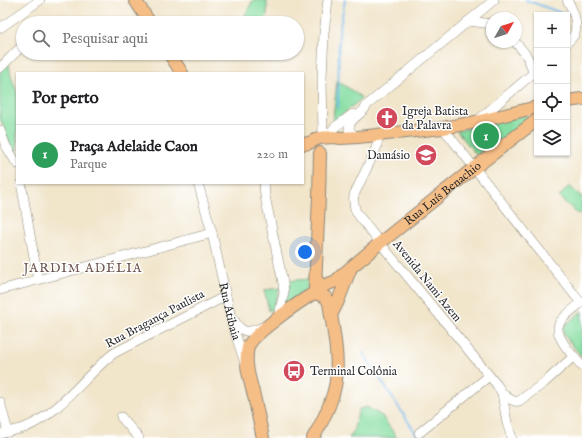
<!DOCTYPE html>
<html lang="pt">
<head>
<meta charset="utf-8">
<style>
  :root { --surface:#fff; --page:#f2f2f2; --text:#202124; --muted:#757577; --line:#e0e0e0; --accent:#d1495b }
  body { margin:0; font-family:"IM FELL English",serif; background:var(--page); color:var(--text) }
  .controls { position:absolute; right:12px; top:12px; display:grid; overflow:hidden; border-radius:0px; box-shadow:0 1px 3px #0004 }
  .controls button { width:36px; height:36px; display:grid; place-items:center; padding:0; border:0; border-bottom:1px solid var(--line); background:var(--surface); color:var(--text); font:20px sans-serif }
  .compass { position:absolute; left:486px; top:12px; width:36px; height:36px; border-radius:50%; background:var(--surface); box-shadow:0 1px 3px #0004; rotate:51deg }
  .you { position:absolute; left:305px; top:252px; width:14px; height:14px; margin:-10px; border:3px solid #fff; border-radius:50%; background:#1a73e8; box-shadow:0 0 0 6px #1a73e833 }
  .badge { display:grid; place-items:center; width:26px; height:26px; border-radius:50%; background:var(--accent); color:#fff; font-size:13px; font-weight:700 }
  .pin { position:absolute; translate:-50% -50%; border:2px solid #fff; box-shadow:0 1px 4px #0006 }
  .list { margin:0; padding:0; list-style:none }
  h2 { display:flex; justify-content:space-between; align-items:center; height:52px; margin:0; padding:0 16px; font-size:17px }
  h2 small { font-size:13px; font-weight:400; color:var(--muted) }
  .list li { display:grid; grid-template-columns:26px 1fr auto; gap:12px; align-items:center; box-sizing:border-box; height:60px; padding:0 16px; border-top:1px solid var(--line) }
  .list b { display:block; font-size:15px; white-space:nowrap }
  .list p { margin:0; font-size:13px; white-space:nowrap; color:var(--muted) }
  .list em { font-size:13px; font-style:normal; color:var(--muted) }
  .icon { flex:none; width:22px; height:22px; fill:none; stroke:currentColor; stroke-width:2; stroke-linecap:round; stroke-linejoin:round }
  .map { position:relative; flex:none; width:582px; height:438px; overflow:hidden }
  .search { position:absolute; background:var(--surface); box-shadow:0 1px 3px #0004; left:16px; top:16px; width:288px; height:44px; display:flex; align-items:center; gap:10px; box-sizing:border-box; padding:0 14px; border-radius:22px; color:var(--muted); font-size:15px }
  .panel { position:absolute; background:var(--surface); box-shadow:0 1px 3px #0004; left:16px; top:72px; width:288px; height:112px; border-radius:0px }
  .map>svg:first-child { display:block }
  .green { fill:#87dea2; stroke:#598466 }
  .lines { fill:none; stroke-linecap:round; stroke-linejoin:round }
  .stream { stroke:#73b8ea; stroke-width:2 }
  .minor-casing { stroke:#8e887a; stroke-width:10 }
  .major-casing { stroke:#8e887a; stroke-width:14 }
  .minor { stroke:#fff; stroke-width:9 }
  .major { stroke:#f6be87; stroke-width:12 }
  .labels { text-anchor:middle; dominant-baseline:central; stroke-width:3; stroke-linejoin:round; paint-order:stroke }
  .poi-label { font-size:12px; fill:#2b2b2b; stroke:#fff; text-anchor:start }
  .street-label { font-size:12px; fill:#2b2b2b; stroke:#fff }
  .neighbourhood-label { font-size:13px; letter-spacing:1px; fill:#6c554f; stroke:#fff }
</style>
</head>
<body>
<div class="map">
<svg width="582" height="438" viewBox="0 0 582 438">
  <rect width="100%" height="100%" fill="#fff"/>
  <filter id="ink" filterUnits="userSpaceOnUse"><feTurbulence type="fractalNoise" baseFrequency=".025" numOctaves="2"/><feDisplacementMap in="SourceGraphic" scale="8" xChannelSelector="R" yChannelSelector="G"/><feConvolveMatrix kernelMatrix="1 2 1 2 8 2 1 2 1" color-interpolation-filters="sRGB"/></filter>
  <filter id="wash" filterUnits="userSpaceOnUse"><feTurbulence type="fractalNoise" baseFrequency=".012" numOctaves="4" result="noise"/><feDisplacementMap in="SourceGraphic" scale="16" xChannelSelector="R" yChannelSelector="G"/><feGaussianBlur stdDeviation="0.9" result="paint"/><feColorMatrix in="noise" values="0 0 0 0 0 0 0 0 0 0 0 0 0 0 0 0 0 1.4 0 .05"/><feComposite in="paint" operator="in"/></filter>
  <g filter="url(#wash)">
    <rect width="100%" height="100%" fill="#f1e5ca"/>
    <g class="green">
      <path d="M 253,0 L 267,0 L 267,15 L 263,23 L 241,23 Z"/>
      <path d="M 7,55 L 11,75 L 17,93 L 17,150 L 12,151 L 0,118 L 0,62 Z"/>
      <path d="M 337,80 L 362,98 L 334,122 L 333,119 Z"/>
      <path d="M 526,115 L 529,118 L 530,121 L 504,140 L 478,157 L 457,131 Z"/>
      <path d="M 569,186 L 582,197 L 582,211 L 579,215 L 559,197 Z"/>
      <path d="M 308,279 L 309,281 L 305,291 L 298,296 L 282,305 L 286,281 Z"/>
      <path d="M 280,288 L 272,310 L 269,311 L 264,290 Z"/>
      <path d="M 582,311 L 582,357 L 564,335 L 563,327 Z"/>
      <path d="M 367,407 L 382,416 L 397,438 L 349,438 L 353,432 L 359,409 Z"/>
    </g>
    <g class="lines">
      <g class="stream">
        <path d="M 526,0 L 567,15"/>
        <path d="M 581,20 L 582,20"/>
        <path d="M 338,109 L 339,33 L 345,0"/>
        <path d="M 363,353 L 419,438"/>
      </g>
    </g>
  </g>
  <g filter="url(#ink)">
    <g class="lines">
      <g class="minor-casing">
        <g id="minor">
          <path d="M 468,21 L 492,24"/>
          <path d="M 0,28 L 40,0"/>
          <path d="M 515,42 C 526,54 529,57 533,73"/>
          <path d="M 567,43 C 569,41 572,38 574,35 C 579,25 573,9 567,0"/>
          <path d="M 0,68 L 23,45"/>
          <path d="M 477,121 L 537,70"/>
          <path d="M 443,128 L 581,303"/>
          <path d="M 0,130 L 6,146 L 17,164"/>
          <path d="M 379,135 L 376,149 L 354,195 C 353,202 354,206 356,212 L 380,243 L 497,385 L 502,393 L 507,423 L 512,438"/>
          <path d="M 323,137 L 322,78 L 324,33 L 328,0"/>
          <path d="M 326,137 L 335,127 L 353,114"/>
          <path d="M 358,137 L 354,135 L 349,130 C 348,118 363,115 367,105 L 494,0"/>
          <path d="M 21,183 L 38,280"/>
          <path id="s1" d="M 198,183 L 212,233 L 226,296 L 230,313 L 233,327 L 245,363"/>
          <path d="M 264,183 L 265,196 L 283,283 L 284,293 L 278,318"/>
          <path d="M 0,290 L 212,233"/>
          <path d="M 582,302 C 575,308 563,316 559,324 C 553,336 574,357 582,366"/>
          <path d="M 234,320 C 243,336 250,332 265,326"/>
          <path d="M 502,393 C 507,397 513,403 519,401 L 544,383 L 574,356"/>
          <path d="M 0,402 L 8,432"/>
          <path d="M 121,417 L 139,438"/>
          <path d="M 419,433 L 489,376"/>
          <path d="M 0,434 C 8,432 16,430 24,428 C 61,413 84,376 114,353 L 226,296"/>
        </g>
      </g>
      <g class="major-casing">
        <g id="major">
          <path d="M 135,0 L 150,23"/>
          <path d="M 169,53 L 182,73"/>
          <path d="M 567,101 L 582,99"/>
          <path d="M 303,144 L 309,143 L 319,138 L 333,137 L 341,138 L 358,137 L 443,128 L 476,122 L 537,107"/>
          <path id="s2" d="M 316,279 L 319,283 L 323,286 L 336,281 L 342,275 L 380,243 L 469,172 L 537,120"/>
          <path d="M 315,287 L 319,197 L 320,153"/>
          <path d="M 331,315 L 338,301 L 350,270"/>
          <path d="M 263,438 C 260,424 257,410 254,396 C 250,380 244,364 248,347 C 252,334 301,301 314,293"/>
          <path d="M 313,438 C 323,421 333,401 336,381 C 339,355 333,328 329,303 C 327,296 321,295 314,293"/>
        </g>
      </g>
      <use href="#minor" class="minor"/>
      <use href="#major" class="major"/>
    </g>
  </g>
  <defs>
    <g id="church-disc" transform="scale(1.15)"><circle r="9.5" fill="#d1495b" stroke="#fff"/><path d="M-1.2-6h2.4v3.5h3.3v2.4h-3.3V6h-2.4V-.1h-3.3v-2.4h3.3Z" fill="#fff"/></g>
    <g id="university-disc" transform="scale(1.15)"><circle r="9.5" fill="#d1495b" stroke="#fff"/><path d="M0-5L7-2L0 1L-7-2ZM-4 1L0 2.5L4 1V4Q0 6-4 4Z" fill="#fff"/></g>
    <g id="bus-disc" transform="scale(1.15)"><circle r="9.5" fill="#d1495b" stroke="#fff"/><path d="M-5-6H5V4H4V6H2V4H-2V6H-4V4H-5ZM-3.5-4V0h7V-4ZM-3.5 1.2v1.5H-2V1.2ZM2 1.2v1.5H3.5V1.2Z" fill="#fff"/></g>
  </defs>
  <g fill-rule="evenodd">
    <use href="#church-disc" x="387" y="118"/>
    <use href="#university-disc" x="426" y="155"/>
    <use href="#bus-disc" x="294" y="371"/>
  </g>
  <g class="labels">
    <g class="poi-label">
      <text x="402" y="111">Igreja Batista<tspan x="402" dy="14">da Palavra</tspan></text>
      <text x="410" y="155" text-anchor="end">Damásio</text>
      <text x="310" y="371">Terminal Colônia</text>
    </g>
    <g class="street-label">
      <text stroke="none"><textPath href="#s2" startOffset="162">Rua Luís Benachio</textPath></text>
      <text transform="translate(427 281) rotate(51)">Avenida Nami Azem</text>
      <text stroke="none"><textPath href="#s1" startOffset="132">Rua Atibaia</textPath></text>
      <text transform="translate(155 319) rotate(-28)">Rua Bragança Paulista</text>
    </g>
    <g class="neighbourhood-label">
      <text x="83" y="268">JARDIM ADÉLIA</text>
    </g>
  </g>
</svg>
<div class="controls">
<button>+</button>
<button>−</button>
<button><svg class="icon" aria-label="locate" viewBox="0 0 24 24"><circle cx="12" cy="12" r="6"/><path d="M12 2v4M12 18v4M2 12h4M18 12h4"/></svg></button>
<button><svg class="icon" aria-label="layers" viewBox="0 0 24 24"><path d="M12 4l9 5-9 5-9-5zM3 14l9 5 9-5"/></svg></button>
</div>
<svg class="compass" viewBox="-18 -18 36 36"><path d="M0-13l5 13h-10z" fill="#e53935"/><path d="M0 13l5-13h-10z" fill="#757577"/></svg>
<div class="you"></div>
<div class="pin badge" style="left:486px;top:136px;background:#2e9e5b">1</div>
<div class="search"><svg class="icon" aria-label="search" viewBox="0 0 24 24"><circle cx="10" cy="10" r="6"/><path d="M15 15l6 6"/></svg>Pesquisar aqui</div>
<section class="panel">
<h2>Por perto<small></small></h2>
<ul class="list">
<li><span class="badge" style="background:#2e9e5b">1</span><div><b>Praça Adelaide Caon</b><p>Parque</p></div><em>220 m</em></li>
</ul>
</section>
</div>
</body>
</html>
